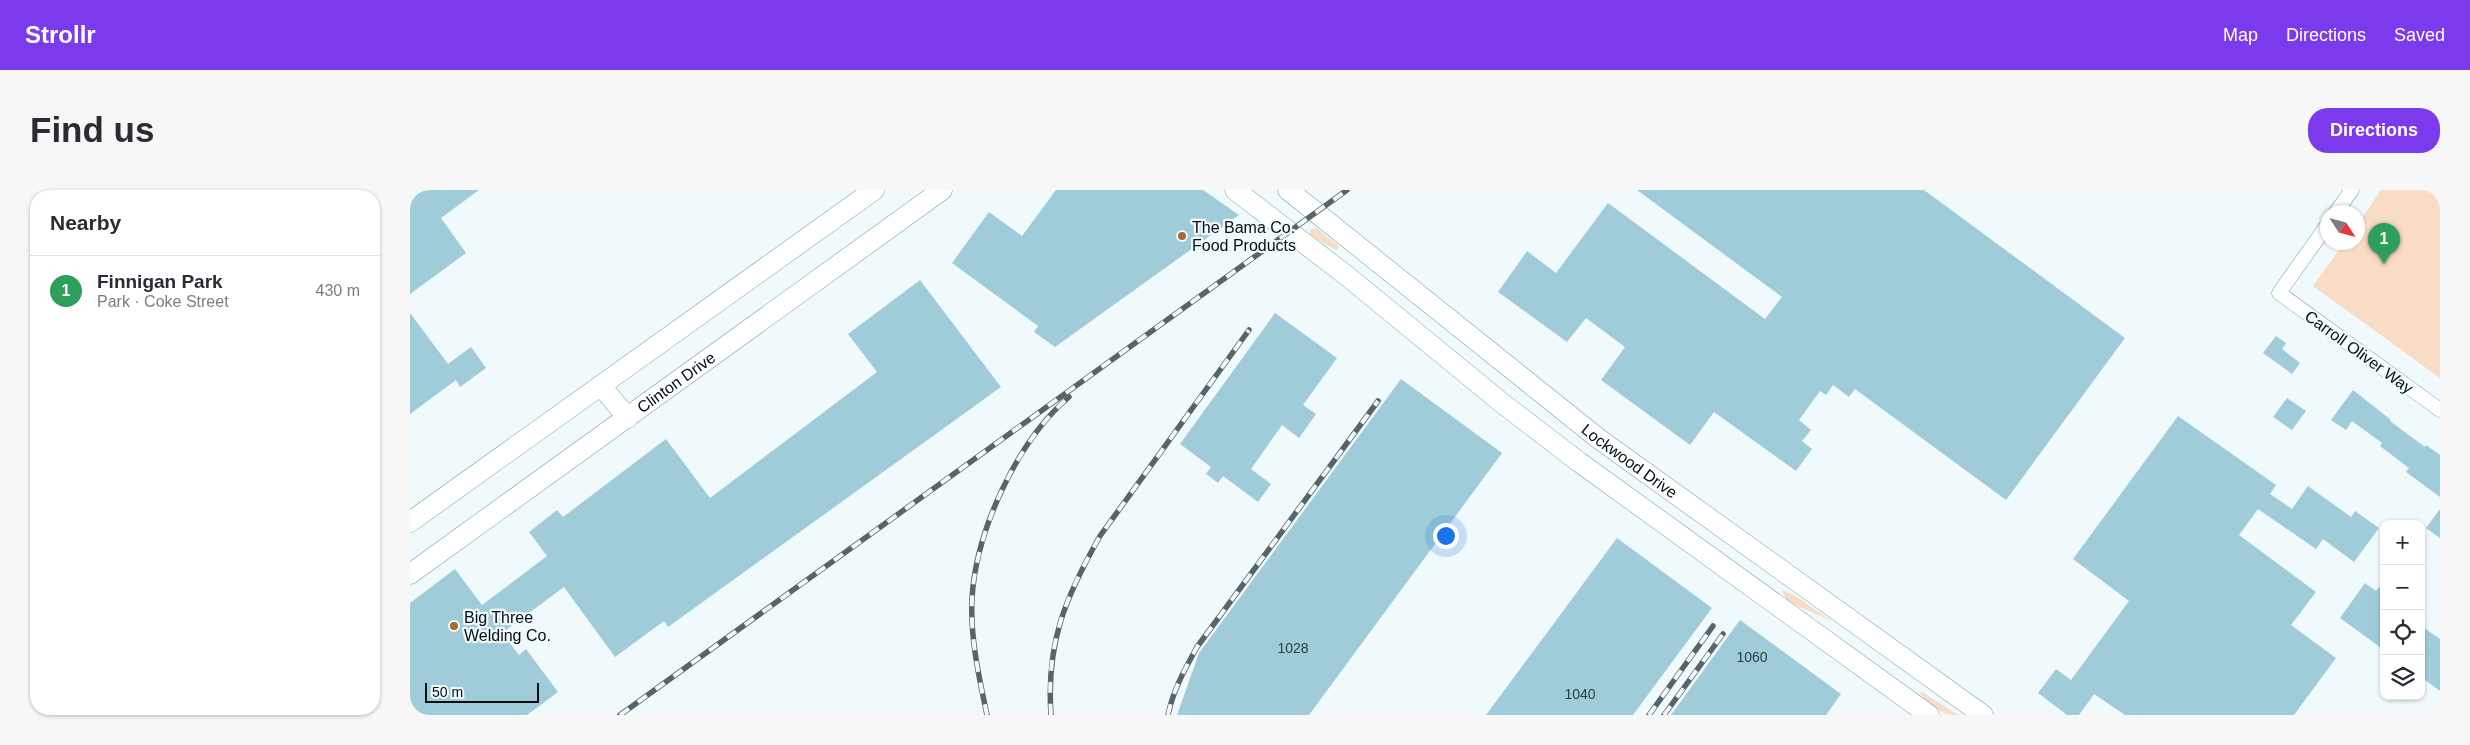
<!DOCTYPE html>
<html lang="en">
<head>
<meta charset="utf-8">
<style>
  :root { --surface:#fff; --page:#f7f7f7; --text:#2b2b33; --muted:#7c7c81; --line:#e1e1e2; --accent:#7c3aed }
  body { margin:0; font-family:Arial,sans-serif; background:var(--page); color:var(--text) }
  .controls { position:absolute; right:15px; bottom:15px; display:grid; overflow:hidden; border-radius:10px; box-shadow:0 1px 4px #0004 }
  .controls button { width:45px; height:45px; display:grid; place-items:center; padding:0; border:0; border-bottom:1px solid var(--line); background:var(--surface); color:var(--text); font:25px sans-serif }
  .compass { position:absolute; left:1910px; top:15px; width:45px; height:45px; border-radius:50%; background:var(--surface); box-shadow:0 1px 4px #0004; rotate:126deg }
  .scale { position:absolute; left:15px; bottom:12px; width:114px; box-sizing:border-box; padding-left:5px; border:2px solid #010f14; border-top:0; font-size:14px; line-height:18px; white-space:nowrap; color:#010f14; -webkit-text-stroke:4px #f0f9fb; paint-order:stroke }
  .you { position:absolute; left:1035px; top:345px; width:18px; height:18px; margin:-12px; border:4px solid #fff; border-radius:50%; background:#1a73e8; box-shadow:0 0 0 8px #1a73e833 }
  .badge { display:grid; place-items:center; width:32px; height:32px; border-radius:50%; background:var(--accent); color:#fff; font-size:16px; font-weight:700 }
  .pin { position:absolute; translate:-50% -41px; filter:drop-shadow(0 1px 2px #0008) }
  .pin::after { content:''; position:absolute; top:26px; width:18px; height:15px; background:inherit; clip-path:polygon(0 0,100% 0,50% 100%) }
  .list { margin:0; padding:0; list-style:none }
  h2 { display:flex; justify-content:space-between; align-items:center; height:65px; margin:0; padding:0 20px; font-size:21px }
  h2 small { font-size:16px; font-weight:400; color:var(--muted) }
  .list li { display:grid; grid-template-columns:32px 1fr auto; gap:15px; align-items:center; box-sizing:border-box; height:70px; padding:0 20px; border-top:1px solid var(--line) }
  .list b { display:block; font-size:19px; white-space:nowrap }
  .list p { margin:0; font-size:16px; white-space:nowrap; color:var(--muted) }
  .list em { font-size:16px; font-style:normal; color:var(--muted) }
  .icon { flex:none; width:28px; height:28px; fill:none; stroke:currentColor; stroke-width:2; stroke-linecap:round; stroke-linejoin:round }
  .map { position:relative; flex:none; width:2030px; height:525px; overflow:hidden; border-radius:20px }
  header { display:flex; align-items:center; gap:30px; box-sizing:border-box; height:70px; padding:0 25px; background:var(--accent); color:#fff }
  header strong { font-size:24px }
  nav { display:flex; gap:28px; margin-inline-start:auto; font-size:18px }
  .intro { display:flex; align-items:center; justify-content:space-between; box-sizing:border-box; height:120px; padding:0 30px }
  h1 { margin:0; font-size:35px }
  .button { padding:12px 22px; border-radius:20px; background:var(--accent); color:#fff; font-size:18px; font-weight:700 }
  main { display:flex; gap:30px; padding:0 30px }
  aside { flex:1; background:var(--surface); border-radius:20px; box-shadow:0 1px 4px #0004 }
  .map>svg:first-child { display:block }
  .green { fill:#f9dcc5 }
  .building { fill:#9fccd8 }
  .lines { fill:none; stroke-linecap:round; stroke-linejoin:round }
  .minor-casing { stroke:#739fab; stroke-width:15 }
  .secondary-casing { stroke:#739fab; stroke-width:21 }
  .minor { stroke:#fff; stroke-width:14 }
  .secondary { stroke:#fff; stroke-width:20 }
  .rail-casing { stroke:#586468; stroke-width:5.5 }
  .rail { stroke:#f0f9fb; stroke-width:4; stroke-dasharray:11; stroke-linecap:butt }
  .poi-dot { fill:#a76a2f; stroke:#f0f9fb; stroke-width:2 }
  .labels { text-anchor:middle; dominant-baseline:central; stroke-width:4.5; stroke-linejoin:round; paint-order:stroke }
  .number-label { font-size:14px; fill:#283e45 }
  .poi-label { font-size:16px; fill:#010f14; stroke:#f0f9fb; text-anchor:start }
  .street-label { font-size:16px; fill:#010f14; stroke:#f0f9fb }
</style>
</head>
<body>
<header>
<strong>Strollr</strong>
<nav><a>Map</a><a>Directions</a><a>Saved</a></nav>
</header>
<div class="intro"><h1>Find us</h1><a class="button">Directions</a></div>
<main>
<aside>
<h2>Nearby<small></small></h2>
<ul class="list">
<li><span class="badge" style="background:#2e9e5b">1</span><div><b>Finnigan Park</b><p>Park · Coke Street</p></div><em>430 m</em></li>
</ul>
</aside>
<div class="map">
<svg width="2030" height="525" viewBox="0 0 2030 525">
  <rect width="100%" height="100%" fill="#f0f9fb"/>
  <g class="green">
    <path d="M 1971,0 L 2030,0 L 2030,188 L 1903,96 L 1934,53 L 1948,52 L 1948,34 Z"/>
    <path d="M 906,38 L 928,55 L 928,59 L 926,60 L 900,45 L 900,40 Z"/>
    <path d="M 1372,400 L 1384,405 L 1422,431 L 1381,413 L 1376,409 Z"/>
    <path d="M 1512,502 L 1548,525 C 1532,525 1520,517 1510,504 Z"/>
  </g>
  <g class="building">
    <path d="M 0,0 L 69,0 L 31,28 L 56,63 L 0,104 Z"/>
    <path d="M 646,0 L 793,0 L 829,25 L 645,157 L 624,142 L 628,136 L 542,73 L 579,22 L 612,46 Z"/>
    <path d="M 1227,0 L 1514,0 L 1715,148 L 1596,310 L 1445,199 L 1439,207 L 1423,195 L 1416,205 L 1410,201 L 1389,230 L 1401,240 L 1392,251 L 1402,259 L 1386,281 L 1304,222 L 1280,255 L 1191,190 L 1215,157 L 1176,128 L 1157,152 L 1088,102 L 1117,61 L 1146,83 L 1198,13 L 1355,129 L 1372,107 Z"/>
    <path d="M 510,90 L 591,197 L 258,437 L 254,431 L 205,467 L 154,397 L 92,443 L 109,465 L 116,459 L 148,502 L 117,525 L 0,525 L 0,413 L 45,379 L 72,415 L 137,366 L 119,342 L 147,320 L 153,327 L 256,249 L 300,308 L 467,182 L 438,144 Z"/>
    <path d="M 0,123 L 38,174 L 61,157 L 76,178 L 50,197 L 46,190 L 0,224 Z"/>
    <path d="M 865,123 L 927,168 L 893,215 L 906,224 L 889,248 L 872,235 L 841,279 L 861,294 L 848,312 L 813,286 L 808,293 L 796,284 L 801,277 L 770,254 Z"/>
    <path d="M 1866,146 L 1876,153 L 1872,159 L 1890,173 L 1882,184 L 1853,163 Z"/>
    <path d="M 991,189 L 1092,263 L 899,525 L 767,525 L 789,463 Z"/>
    <path d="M 1943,200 L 1981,230 L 1980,231 L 2015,257 L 2016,255 L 2030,265 L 2030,307 L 1996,282 L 1999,278 L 1970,256 L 1972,253 L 1942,231 L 1936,240 L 1921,230 Z"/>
    <path d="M 1877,208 L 1896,221 L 1882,240 L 1863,227 Z"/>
    <path d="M 1768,226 L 1866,295 L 1860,304 L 1882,319 L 1898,296 L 1941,327 L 1945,321 L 1969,338 L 1944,372 L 1913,349 L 1906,359 L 1848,319 L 1829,345 L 1906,402 L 1881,435 L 1926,468 L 1884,525 L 1715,525 L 1684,504 L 1669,525 L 1657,525 L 1628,503 L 1646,479 L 1661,490 L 1719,411 L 1663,369 Z"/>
    <path d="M 2030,319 L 2030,348 L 2016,338 Z"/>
    <path d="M 1207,348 L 1302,418 L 1223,525 L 1076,525 Z"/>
    <path d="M 1974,391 L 1974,460 L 1930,428 L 1955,393 L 1966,401 Z"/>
    <path d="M 1330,430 L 1431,504 L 1416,525 L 1261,525 Z"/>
    <path d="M 2011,436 L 2030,449 L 2030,501 L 2011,487 Z"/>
  </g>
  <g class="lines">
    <g class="minor-casing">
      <g id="minor">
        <path d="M 1926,22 L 1942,0"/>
        <path d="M 1918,34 L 1869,103 L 2030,220"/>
      </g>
    </g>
    <g class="secondary-casing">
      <g id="secondary">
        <path d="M 825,0 L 937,86 L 1092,213 L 1169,272 L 1519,525"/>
        <path id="s1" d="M 878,0 L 1189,249 L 1573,525"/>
        <path d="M 191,196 L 218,228"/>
        <path d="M 0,332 L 464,0"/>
        <path id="s2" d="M 0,384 L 532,0"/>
      </g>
    </g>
    <use href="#minor" class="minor"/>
    <use href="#secondary" class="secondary"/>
    <g class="rail-casing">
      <g id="rail">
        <path d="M 210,525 L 937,0"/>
        <path d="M 577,525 C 569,487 560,448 562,408 C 566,341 607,251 659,207"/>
        <path d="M 641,525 C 636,453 655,408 690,346 L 839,140"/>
        <path d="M 758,525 C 763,500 775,479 787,457 L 968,211"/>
        <path d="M 1239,525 L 1303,436"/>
        <path d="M 1254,525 L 1313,444"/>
      </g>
    </g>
    <use href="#rail" class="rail"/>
  </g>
  <g class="poi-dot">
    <circle cx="772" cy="46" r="5"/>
    <circle cx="44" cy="436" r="5"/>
  </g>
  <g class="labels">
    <g class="number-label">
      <text x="883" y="458">1028</text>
      <text x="1342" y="467">1060</text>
      <text x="1170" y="504">1040</text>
    </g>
    <g class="poi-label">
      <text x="782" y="37">The Bama Co.<tspan x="782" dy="18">Food Products</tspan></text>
      <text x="54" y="427">Big Three<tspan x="54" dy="18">Welding Co.</tspan></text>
    </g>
    <g class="street-label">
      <text transform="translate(1949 162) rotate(36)">Carroll Oliver Way</text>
      <text stroke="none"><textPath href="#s2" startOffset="328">Clinton Drive</textPath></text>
      <text stroke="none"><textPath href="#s1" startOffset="436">Lockwood Drive</textPath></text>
    </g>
  </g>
</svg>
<div class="controls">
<button>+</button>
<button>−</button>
<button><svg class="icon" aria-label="locate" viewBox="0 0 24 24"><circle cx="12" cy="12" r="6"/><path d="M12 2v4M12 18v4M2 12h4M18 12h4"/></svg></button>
<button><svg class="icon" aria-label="layers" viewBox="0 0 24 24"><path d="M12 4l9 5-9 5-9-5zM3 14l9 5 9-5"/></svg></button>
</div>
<svg class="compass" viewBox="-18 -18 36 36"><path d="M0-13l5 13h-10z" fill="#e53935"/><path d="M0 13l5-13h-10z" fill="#7c7c81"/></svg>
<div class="scale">50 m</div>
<div class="you"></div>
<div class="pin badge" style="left:1974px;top:74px;background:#2e9e5b">1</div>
</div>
</main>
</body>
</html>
